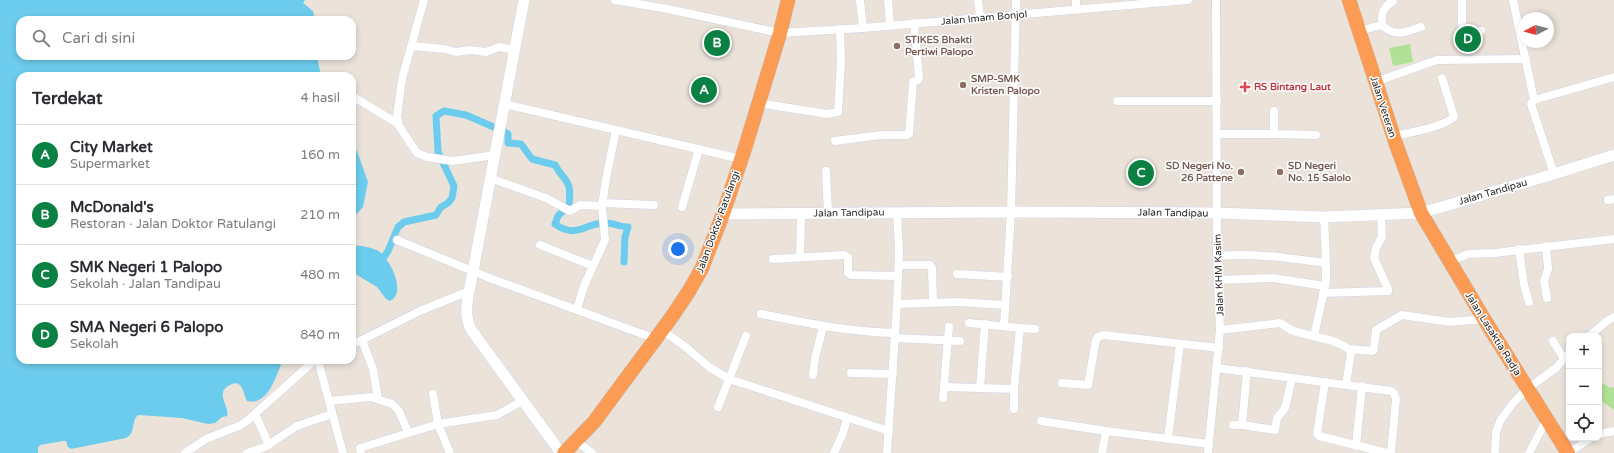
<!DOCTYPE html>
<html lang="id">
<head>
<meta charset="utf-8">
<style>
  :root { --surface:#fff; --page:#f7f7f7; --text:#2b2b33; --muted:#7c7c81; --line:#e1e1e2; --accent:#0b8043 }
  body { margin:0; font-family:"Varela Round",sans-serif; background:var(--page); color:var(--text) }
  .controls { position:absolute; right:12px; bottom:12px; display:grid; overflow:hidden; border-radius:8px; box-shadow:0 2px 6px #0003 }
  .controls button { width:36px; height:36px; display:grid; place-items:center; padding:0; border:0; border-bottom:1px solid var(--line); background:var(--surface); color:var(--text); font:20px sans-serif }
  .compass { position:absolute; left:1518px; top:12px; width:36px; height:36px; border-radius:50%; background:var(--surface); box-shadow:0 2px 6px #0003; rotate:263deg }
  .you { position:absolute; left:678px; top:249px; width:14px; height:14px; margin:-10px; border:3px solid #fff; border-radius:50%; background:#1a73e8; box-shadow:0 0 0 6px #1a73e833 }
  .badge { display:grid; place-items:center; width:26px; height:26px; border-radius:50%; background:var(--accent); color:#fff; font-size:13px; font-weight:700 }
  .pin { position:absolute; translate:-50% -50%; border:2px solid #fff; box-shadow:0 1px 4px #0006 }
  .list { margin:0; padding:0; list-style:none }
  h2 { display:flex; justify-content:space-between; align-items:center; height:52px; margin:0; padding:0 16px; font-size:17px }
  h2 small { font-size:13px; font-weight:400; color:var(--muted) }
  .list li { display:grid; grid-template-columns:26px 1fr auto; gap:12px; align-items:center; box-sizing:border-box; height:60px; padding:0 16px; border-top:1px solid var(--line) }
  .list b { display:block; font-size:15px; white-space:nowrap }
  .list p { margin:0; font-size:13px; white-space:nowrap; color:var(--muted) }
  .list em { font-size:13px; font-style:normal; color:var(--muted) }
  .icon { flex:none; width:22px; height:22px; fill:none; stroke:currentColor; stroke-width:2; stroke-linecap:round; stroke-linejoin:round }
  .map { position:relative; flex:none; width:1614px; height:453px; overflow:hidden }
  .search { position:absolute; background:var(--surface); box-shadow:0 2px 6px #0003; left:16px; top:16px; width:340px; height:44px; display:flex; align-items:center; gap:10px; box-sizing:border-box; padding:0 14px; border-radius:12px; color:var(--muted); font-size:15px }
  .panel { position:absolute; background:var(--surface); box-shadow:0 2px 6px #0003; left:16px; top:72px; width:340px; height:292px; border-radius:12px }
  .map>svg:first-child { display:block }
  .green { fill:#b0e196 }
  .water { fill:#6ccced }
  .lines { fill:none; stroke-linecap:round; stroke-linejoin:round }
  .canal { stroke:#6ccced; stroke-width:7 }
  .street-casing { stroke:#cfd3e1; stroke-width:9 }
  .secondary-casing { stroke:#cfd3e1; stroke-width:12 }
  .highway-casing { stroke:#c3c3c3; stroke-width:15 }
  .street { stroke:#fff; stroke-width:8 }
  .secondary { stroke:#fff; stroke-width:11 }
  .highway { stroke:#fc9b53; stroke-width:14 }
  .education-dot { fill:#8d6e63; stroke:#fff; stroke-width:1.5 }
  .health-dot { fill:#e0444e; stroke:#fff; stroke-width:1.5 }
  .labels { text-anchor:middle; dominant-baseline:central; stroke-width:3; stroke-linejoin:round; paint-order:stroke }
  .street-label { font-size:10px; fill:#282828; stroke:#fff }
  .education-label { font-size:10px; font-weight:bold; fill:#785e54; stroke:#fff; text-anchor:start }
  .health-label { font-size:10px; font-weight:bold; fill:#be3a42; stroke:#fff; text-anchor:start }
</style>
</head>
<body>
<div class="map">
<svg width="1614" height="453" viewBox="0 0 1614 453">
  <rect width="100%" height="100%" fill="#ebe3da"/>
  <g class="green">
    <path d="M 1410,44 L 1413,62 L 1393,66 L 1389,48 Z"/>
    <path d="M 1599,381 L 1610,388 L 1614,387 L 1614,410 L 1600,400 Z"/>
  </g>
  <g class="water">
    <path d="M 0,0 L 305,0 L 303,3 L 313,11 L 315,20 L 20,20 L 20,56 L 317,56 L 321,76 L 20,76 L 20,360 L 283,360 C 276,375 269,406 247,401 C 243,394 243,378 230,385 C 214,393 230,406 227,416 L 222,417 L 215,423 L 208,424 L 182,418 L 138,415 C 131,421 136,433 126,438 L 71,449 L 68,447 L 66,441 L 63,441 L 40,445 L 38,448 L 38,453 L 0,453 Z"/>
    <path d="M 352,146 L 357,151 L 368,182 L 363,207 L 352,219 Z"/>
    <path d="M 352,245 C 360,246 373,247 380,252 C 390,260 407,293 390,301 L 386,299 L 377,287 L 352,272 Z"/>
  </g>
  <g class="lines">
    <path class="canal" d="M 384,257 L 388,251 L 398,227 L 404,222 L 436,215 L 441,207 L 448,203 L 452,198 L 454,186 L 438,152 L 436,116 L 444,111 L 466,115 L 505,132 L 508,134 L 508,143 L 521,144 L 532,159 L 555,165 C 566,184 572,179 569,205 L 558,216 L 555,224 C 577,240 585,222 606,223 C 614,223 620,227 628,227 L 625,237 L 624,262"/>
    <g class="street-casing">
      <g id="street">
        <path d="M 424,0 L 402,79 L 397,116 L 399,126 L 417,153 L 427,157 L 453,161 L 495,155"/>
        <path d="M 615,0 L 668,9 L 780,33 L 863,28 L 1188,0"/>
        <path d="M 860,0 L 863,28"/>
        <path d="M 888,0 L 890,25"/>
        <path d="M 978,0 L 980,17"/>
        <path d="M 1076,0 L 1076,10"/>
        <path d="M 1462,0 L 1462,23 L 1463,28 L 1468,30 L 1481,31"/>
        <path d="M 1513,0 L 1534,100 L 1531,104 L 1554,174"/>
        <path d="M 1382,25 C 1381,13 1383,7 1393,1"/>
        <path d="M 1359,31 L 1382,25 C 1395,38 1405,32 1421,27"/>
        <path d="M 412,46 L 445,49 L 456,52 L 470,50 L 486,52 L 499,47 L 514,50"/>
        <path d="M 1375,82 L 1437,60 L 1526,59"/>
        <path d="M 352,96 L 397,123"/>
        <path d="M 1534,100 L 1614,77"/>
        <path d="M 1117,101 L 1217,101"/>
        <path d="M 758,103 L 827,114 L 838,112 L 841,62 L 840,29"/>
        <path d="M 504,104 L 741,159"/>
        <path d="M 1217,134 L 1274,134 L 1274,111"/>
        <path d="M 1274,134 L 1316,135"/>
        <path d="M 1393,136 C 1408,133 1444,127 1454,117 L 1442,78"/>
        <path d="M 835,141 L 881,135 L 907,135 L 909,134 L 913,83 L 913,82 L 918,80 L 919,77 L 914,23"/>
        <path d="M 826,171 L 828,213"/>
        <path d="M 490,178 L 546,198 L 570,211 L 580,205 L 602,206"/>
        <path d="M 1608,200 L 1614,199"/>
        <path d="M 602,203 L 654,205"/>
        <path d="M 682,207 L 699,149"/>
        <path d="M 397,240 L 492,279 L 656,339"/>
        <path d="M 540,245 L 593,266"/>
        <path d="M 1546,246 L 1548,269 L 1544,281 L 1547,298"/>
        <path d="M 1519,249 L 1524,285 L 1529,302"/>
        <path d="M 1217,256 C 1256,253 1288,258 1326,263 L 1324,217"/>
        <path d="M 800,257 L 801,214"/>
        <path d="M 773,259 L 844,255 L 848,257 L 848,273 L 851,275 L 898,276"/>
        <path d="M 1449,262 L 1468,254 L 1495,253 L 1614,239"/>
        <path d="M 899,265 L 930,265 L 932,268 L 933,303"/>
        <path d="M 957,274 L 1008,277"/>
        <path d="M 1218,280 L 1273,278 L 1325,286"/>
        <path d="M 1323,293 L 1388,291 L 1388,289 L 1374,258 L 1376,248 L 1382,237 L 1381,215"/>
        <path d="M 897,304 L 958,302 L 1005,305"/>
        <path d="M 577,309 L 584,286 L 605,240 L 602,206 L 606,179 L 616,130"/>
        <path d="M 761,314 C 805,323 850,332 895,333"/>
        <path d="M 1004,326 L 1011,212 L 1016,0"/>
        <path d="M 1020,328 L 1035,329"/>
        <path d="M 662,330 L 687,348 L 709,367 L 729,379 L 889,431"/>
        <path d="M 1220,330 L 1280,323 L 1293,331 L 1333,341 L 1346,347 L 1351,352 L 1346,385"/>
        <path d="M 1314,336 L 1326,282 L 1326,263"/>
        <path d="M 1589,336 L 1607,321 L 1614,317"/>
        <path d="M 895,338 L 960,341"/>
        <path d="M 362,340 L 373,369 L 378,399"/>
        <path d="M 1553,341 L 1564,359"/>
        <path d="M 352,344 L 362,340 L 420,311 L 469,291"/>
        <path d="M 1349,349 L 1373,351 L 1374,348 L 1376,330 L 1402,315 L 1450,322 L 1484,319"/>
        <path d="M 318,360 L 343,453"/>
        <path d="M 1217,368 L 1391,391 L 1394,393 L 1396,399 L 1391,453"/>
        <path d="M 851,373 L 893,374"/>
        <path d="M 813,375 L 815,358 L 823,327"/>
        <path d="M 1325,382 L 1317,434 L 1319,436 L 1387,453"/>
        <path d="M 1062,383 L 1088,385 L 1096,340 L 1098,337 L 1104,335 L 1219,348"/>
        <path d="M 944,387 L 1014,389 L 1020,328 L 969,323"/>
        <path d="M 980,388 L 985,324"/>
        <path d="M 1014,389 L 1014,409"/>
        <path d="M 433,394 L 438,424 L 450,453"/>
        <path d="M 943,398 L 949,327"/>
        <path d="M 329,401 L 371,397 L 392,404 L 399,411 L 408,432"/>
        <path d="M 718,407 L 746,336"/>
        <path d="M 255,414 L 269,445"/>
        <path d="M 1041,421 L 1106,431"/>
        <path d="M 1233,425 L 1242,425 L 1247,371"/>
        <path d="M 1242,425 L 1275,430 L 1277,418 L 1285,408 L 1292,378"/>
        <path d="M 1599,434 L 1614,431"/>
        <path d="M 1168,438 L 1180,344"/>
        <path d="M 576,441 L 592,453"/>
        <path d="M 1356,446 L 1362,386"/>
        <path d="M 185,453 L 206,439 L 241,425 L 248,420 L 315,360"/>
        <path d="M 247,453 L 265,447 L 297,426 L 332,414"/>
        <path d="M 361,453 L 360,448 L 438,424 L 497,415 L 522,401"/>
        <path d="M 834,453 L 843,433 L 847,418"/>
        <path d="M 887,453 L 897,304 L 899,251 L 897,212"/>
        <path d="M 1102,453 L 1106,431 L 1209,444"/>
        <path d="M 1208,453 L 1220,330 L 1217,256 L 1216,0"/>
        <path d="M 1495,453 L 1496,432 L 1500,421 L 1513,403 L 1527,389 L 1556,368 L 1569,353"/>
        <path d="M 1529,453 L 1547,419"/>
        <path d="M 1568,453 L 1591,438"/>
      </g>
    </g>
    <g class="secondary-casing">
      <g id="secondary">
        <path d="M 524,0 L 473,271 C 470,290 461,314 472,331 L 561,453"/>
        <path d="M 723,214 L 1011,212 L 1217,213 L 1324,217 L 1421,213 L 1554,174 L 1614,155"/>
      </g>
    </g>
    <g class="highway-casing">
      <g id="highway">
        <path d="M 1349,0 L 1396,144 L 1421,213 L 1484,319 L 1568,453"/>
        <path d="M 564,453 L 594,422 L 671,318 L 689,291 L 702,268 L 723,214 L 745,148 L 780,33 L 788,0"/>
      </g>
    </g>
    <use href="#street" class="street"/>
    <use href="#secondary" class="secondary"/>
    <use href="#highway" class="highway"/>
  </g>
  <g class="education-dot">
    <circle cx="897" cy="46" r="4"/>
    <circle cx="963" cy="85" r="4"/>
    <circle cx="1241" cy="172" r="4"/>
    <circle cx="1280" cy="172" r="4"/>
  </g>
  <path class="health-dot" d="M1243 81h4v4h4v4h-4v4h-4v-4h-4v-4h4z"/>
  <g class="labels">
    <g class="street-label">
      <text transform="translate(984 18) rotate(-5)">Jalan Imam Bonjol</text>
      <text transform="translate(1383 107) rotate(72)">Jalan Veteran</text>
      <text transform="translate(1493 192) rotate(-16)">Jalan Tandipau</text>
      <text transform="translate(849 213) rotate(-1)">Jalan Tandipau</text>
      <text transform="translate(1173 213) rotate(1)">Jalan Tandipau</text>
      <text transform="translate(718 222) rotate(-70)">Jalan Doktor Ratulangi</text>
      <text transform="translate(1219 275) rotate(-92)">Jalan KHM Kasim</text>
      <text transform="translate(1493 334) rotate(58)">Jalan Lasaktia Radja</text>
    </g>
    <g class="education-label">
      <text x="905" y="40">STIKES Bhakti<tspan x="905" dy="12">Pertiwi Palopo</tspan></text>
      <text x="971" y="79">SMP-SMK<tspan x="971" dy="12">Kristen Palopo</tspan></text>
      <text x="1233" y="166" text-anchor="end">SD Negeri No.<tspan x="1233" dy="12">26 Pattene</tspan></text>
      <text x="1288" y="166">SD Negeri<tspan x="1288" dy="12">No. 15 Salolo</tspan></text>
    </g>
    <g class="health-label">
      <text x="1254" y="87">RS Bintang Laut</text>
    </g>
  </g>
</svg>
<div class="controls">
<button>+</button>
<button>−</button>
<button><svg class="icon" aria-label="locate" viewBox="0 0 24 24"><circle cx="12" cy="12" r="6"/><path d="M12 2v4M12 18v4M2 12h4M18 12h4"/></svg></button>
</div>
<svg class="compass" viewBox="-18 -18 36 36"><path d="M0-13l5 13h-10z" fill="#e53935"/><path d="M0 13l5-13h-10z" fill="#7c7c81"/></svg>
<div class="you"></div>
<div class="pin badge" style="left:704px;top:90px">A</div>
<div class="pin badge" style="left:717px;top:43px">B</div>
<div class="pin badge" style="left:1141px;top:173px">C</div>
<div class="pin badge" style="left:1468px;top:39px">D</div>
<div class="search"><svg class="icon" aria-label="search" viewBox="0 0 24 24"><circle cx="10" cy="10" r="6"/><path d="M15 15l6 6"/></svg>Cari di sini</div>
<section class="panel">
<h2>Terdekat<small>4 hasil</small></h2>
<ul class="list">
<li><span class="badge">A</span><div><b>City Market</b><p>Supermarket</p></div><em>160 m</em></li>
<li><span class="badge">B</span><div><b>McDonald's</b><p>Restoran · Jalan Doktor Ratulangi</p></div><em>210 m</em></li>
<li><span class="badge">C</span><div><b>SMK Negeri 1 Palopo</b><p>Sekolah · Jalan Tandipau</p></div><em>480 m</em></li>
<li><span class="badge">D</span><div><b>SMA Negeri 6 Palopo</b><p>Sekolah</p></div><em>840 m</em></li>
</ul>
</section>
</div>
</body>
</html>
